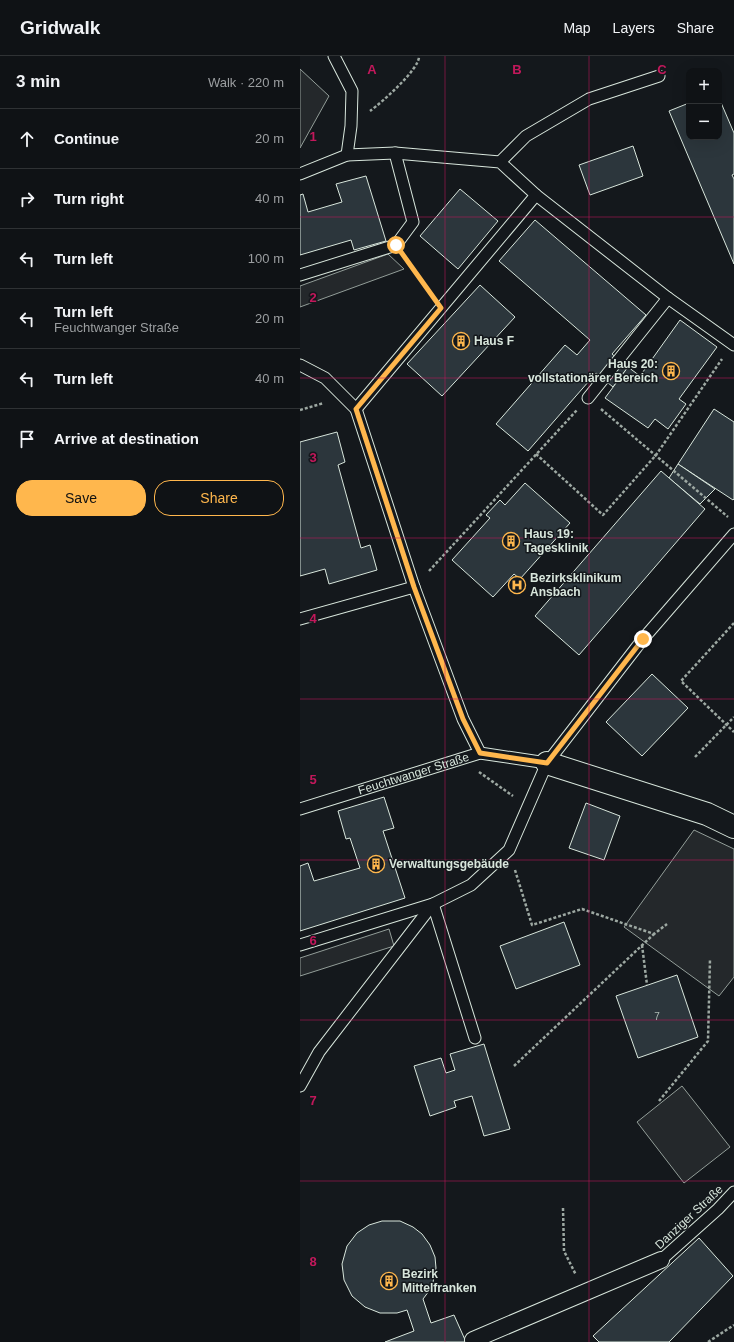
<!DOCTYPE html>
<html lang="en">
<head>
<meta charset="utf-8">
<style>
  :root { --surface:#0f1215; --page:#1d2022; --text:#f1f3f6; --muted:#9b9ea0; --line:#2f3234; --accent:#ffb74d }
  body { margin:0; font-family:Helvetica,sans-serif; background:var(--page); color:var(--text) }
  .controls { position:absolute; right:12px; top:12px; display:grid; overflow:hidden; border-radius:8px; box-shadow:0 4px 16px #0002 }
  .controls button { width:36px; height:36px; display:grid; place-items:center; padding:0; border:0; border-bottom:1px solid var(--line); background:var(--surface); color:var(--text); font:20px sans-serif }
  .stop { position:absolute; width:12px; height:12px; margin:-9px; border:3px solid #ffb74d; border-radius:50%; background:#fff }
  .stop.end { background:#ffb74d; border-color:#fff; box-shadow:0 1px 4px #0008 }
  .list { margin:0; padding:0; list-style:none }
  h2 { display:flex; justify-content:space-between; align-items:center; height:52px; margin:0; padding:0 16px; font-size:17px }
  h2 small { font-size:13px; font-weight:400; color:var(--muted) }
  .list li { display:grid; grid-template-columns:26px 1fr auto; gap:12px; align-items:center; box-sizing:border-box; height:60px; padding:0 16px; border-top:1px solid var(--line) }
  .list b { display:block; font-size:15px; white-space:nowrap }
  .list p { margin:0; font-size:13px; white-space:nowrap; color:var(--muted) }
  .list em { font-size:13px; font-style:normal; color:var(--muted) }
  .actions { display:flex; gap:8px; padding:12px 16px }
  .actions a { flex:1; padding:9px 0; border:1px solid var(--accent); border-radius:16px; text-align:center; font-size:14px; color:var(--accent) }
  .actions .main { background:var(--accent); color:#111 }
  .icon { flex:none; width:22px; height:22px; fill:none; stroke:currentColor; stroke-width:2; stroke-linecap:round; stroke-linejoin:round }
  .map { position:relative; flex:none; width:434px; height:1286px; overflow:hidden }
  header { display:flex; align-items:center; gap:24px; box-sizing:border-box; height:56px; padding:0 20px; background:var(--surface); border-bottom:1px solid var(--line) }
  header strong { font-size:19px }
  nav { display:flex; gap:22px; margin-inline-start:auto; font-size:14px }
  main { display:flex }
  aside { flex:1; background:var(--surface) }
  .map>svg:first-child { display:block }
  .parking { fill:#24282b; stroke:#939e99 }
  .building { fill:#2c363c; stroke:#d8e6dc }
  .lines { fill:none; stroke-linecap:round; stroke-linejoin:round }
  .service-casing { stroke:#d8e6dc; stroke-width:13 }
  .pedestrian-casing { stroke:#d8e6dc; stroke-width:18 }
  .minor-casing { stroke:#d8e6dc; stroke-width:24 }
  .path { stroke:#9da8a2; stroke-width:2.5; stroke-dasharray:3 2; stroke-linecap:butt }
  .service { stroke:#14181c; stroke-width:11 }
  .pedestrian { stroke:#14181c; stroke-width:16 }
  .minor { stroke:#14181c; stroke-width:22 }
  .route { stroke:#ffb74d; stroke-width:5 }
  .grid { fill:none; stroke:#c2185b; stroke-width:1; stroke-opacity:0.55 }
  .labels { text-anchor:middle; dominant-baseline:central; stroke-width:3; stroke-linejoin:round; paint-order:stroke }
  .number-label { font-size:10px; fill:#adbab4 }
  .poi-label { font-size:12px; font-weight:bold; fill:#d8e6dc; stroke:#14181c; text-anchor:start }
  .street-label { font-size:12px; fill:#d8e6dc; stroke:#14181c }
  .grid-label { font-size:13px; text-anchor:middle; font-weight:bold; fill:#c2185b; stroke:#14181c; stroke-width:3; stroke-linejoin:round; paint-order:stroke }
</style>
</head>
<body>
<header>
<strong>Gridwalk</strong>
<nav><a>Map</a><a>Layers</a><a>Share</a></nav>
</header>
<main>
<aside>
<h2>3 min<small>Walk · 220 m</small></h2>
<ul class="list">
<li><svg class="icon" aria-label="ahead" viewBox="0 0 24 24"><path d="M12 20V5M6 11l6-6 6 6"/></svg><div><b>Continue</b></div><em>20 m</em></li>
<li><svg class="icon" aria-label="right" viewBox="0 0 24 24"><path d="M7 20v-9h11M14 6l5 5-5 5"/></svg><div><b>Turn right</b></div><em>40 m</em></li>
<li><svg class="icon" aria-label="left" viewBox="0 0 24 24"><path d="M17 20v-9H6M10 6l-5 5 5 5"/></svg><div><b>Turn left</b></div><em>100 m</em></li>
<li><svg class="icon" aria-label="left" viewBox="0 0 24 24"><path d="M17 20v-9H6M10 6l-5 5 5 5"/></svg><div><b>Turn left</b><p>Feuchtwanger Straße</p></div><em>20 m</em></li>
<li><svg class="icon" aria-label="left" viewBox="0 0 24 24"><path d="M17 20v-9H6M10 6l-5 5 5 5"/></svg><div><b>Turn left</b></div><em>40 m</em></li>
<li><svg class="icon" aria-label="arrive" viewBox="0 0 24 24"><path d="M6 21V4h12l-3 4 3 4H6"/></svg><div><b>Arrive at destination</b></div></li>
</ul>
<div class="actions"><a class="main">Save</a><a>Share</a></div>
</aside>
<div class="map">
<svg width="434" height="1286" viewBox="0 0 434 1286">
  <rect width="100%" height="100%" fill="#14181c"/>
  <g class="parking">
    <path d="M 0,13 L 29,40 L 0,92 Z"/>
    <path d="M 88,198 L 104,213 L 0,251 L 0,230 Z"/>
    <path d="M 394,774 L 434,793 L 434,921 L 419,940 L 324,871 Z"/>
    <path d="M 89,873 L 94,890 L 0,920 L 0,902 Z"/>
    <path d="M 382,1030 L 430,1091 L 384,1127 L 337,1066 Z"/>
  </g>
  <g class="building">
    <path d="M 419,42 L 434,77 L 434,118 L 432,119 L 434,123 L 434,208 L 369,55 L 389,47 L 389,81 L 419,81 Z"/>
    <path d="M 333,90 L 343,120 L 290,139 L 279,109 Z"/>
    <path d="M 66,120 L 86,185 L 54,194 L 51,184 L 0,199 L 0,139 L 3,138 L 8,156 L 42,146 L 36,128 Z"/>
    <path d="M 160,133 L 198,165 L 158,213 L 120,180 Z"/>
    <path d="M 235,164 L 346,259 L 312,298 L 328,311 L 313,331 L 296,317 L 228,395 L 196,368 L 265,289 L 277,299 L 290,284 L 199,205 Z"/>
    <path d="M 180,229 L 215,261 L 142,340 L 107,308 Z"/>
    <path d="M 380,264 L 417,291 L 379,343 L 386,348 L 368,373 L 355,363 L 348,372 L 305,342 L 328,311 L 340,320 Z"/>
    <path d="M 414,353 L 434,366 L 434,443 L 433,444 L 378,408 Z"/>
    <path d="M 37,376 L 45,406 L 38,409 L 61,492 L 70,489 L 77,514 L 29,528 L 25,513 L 0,520 L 0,386 Z"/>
    <path d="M 378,408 L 415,433 L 400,448 L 369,422 Z"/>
    <path d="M 361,415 L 405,453 L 279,599 L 235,560 Z"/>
    <path d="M 225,427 L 270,467 L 220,523 L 214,518 L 193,541 L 152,504 L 190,462 L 186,459 L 200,444 L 205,449 Z"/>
    <path d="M 352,618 L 388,652 L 342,700 L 306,666 Z"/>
    <path d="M 84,741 L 94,772 L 83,775 L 105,842 L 0,875 L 0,810 L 8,807 L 14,825 L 60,812 L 50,782 L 46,783 L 38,755 Z"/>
    <path d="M 286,747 L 320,760 L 304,804 L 269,792 Z"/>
    <path d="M 264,866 L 280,909 L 216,933 L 200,890 Z"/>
    <path d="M 377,919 L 398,981 L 338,1002 L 316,940 Z"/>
    <path d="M 184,988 L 210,1073 L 184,1080 L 172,1040 L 154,1045 L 156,1051 L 130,1060 L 114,1010 L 141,1002 L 146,1017 L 155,1014 L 150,998 Z"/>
    <path d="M 82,1165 L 100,1165 L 113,1171 L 122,1178 L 130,1189 L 135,1201 L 136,1212 L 133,1226 L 129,1235 L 123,1243 L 131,1267 L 154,1259 L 166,1286 L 85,1286 L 114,1275 L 107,1254 L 97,1257 L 80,1257 L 65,1251 L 52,1240 L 44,1224 L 42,1208 L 47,1190 L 57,1177 L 69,1169 Z"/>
    <path d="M 399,1182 L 433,1220 L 369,1286 L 299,1286 L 293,1280 Z"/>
  </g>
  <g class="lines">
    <g class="service-casing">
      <g id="service">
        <path d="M 34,0 L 52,35 L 51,70 L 47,99"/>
        <path d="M 95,97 L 200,106 L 236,139 L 368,242 L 434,289"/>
        <path d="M 200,106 L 226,80 L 289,43 L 359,20"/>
        <path d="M 0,118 L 47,99 L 95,97 L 113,166 L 96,189 L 0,219"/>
        <path d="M 0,309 L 25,322 L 56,353 L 114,531 L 163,663 L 180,697"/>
        <path d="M 288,342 L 368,242"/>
        <path d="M 56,353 L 236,139"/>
        <path d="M 0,563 L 114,531"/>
        <path id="s1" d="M 0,753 L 180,697 L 247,707"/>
        <path d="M 0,889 L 133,848 L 175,982"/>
        <path d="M 0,1030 L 19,996 L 133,848 L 171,829 L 209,794 L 247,707 L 343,583 L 434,478"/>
        <path d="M 361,1204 L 418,1153 L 434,1136"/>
      </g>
    </g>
    <g class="pedestrian-casing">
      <path id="pedestrian" d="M 173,1284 L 361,1204"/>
    </g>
    <g class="minor-casing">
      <path id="minor" d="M 247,707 L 407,758 L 434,771"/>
    </g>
    <g class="path">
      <path d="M 70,55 C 81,47 120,13 119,0"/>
      <path d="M 106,204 L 130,237"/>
      <path d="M 301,353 L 428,461"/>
      <path d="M 0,354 L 24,347"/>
      <path d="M 236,398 L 303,459 L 356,399 L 422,303"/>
      <path d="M 129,515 L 277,354"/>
      <path d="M 434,567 L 381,625 L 434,676"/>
      <path d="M 395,701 L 434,661"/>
      <path d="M 179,716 L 213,740"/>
      <path d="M 215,814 L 232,869 L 282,853 L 354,878 L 367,868"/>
      <path d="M 342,889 L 347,929"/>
      <path d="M 214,1010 L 354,878"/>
      <path d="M 359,1045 L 408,985 L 410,903"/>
      <path d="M 263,1152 L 264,1195 L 276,1219"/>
      <path d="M 408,1286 L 434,1269"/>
    </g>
    <use href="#service" class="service"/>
    <use href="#pedestrian" class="pedestrian"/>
    <use href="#minor" class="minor"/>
  </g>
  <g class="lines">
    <path class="route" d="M 96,189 L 141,252 L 56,353 L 114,531 L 163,663 L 180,697 L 247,707 L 343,583"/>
  </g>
  <path class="grid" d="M 145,0 L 145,1286M 289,0 L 289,1286M 0,161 L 434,161M 0,322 L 434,322M 0,482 L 434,482M 0,643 L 434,643M 0,804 L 434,804M 0,964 L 434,964M 0,1125 L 434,1125"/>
  <defs>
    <g id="building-ring" transform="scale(0.9)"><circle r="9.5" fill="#14181c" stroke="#ffb74d" stroke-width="1.5"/><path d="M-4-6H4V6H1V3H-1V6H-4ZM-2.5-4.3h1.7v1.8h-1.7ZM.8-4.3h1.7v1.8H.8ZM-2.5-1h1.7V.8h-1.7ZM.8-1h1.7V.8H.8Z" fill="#ffb74d"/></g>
    <g id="hospital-ring" transform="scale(0.9)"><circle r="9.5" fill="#14181c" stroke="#ffb74d" stroke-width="1.5"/><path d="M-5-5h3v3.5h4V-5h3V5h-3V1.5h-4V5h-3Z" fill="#ffb74d"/></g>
  </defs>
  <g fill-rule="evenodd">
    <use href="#building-ring" x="161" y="285"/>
    <use href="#building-ring" x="371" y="315"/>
    <use href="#building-ring" x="211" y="485"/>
    <use href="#hospital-ring" x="217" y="529"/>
    <use href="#building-ring" x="76" y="808"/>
    <use href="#building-ring" x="89" y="1225"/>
  </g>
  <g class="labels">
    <g class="number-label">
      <text x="357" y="960">7</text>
    </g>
    <g class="poi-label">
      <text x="174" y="285">Haus F</text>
      <text x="358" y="308" text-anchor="end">Haus 20:<tspan x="358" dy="14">vollstationärer Bereich</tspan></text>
      <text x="224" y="478">Haus 19:<tspan x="224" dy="14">Tagesklinik</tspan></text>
      <text x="230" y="522">Bezirksklinikum<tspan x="230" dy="14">Ansbach</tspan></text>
      <text x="89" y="808">Verwaltungsgebäude</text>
      <text x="102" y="1218">Bezirk<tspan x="102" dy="14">Mittelfranken</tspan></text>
    </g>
    <g class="street-label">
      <text stroke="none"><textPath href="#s1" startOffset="119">Feuchtwanger Straße</textPath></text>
      <text transform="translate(389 1161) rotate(-43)">Danziger Straße</text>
    </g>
  </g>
  <g class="grid-label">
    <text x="72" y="18">A</text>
    <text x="217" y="18">B</text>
    <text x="362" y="18">C</text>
    <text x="13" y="85">1</text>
    <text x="13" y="246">2</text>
    <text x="13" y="406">3</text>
    <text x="13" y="567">4</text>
    <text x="13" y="728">5</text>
    <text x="13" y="889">6</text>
    <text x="13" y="1049">7</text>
    <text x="13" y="1210">8</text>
  </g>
</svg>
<div class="controls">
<button>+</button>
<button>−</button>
</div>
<div class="stop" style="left:96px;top:189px"></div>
<div class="stop end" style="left:343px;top:583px"></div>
</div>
</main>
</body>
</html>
